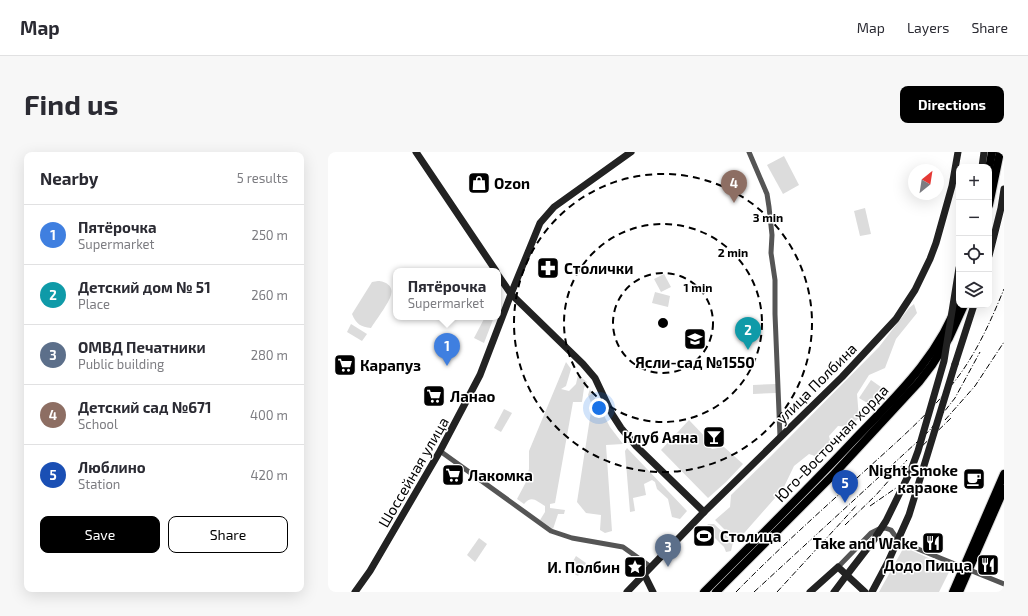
<!DOCTYPE html>
<html lang="en">
<head>
<meta charset="utf-8">
<style>
  :root { --surface:#fff; --page:#f7f7f7; --text:#2b2b33; --muted:#7c7c81; --line:#e1e1e2; --accent:#000 }
  body { margin:0; font-family:"Exo 2",sans-serif; background:var(--page); color:var(--text) }
  .controls { position:absolute; right:12px; top:12px; display:grid; overflow:hidden; border-radius:8px; box-shadow:0 4px 16px #0002 }
  .controls button { width:36px; height:36px; display:grid; place-items:center; padding:0; border:0; border-bottom:1px solid var(--line); background:var(--surface); color:var(--text); font:20px sans-serif }
  .compass { position:absolute; left:580px; top:12px; width:36px; height:36px; border-radius:50%; background:var(--surface); box-shadow:0 4px 16px #0002; rotate:30deg }
  .you { position:absolute; left:271px; top:256px; width:14px; height:14px; margin:-10px; border:3px solid #fff; border-radius:50%; background:#1a73e8; box-shadow:0 0 0 6px #1a73e833 }
  .badge { display:grid; place-items:center; width:26px; height:26px; border-radius:50%; background:var(--accent); color:#fff; font-size:13px; font-weight:700 }
  .pin { position:absolute; translate:-50% -33px; filter:drop-shadow(0 1px 2px #0008) }
  .pin::after { content:''; position:absolute; top:21px; width:14px; height:12px; background:inherit; clip-path:polygon(0 0,100% 0,50% 100%) }
  .popup { position:absolute; left:65px; top:116px; width:108px; height:52px; box-sizing:border-box; display:grid; place-content:center; border-radius:8px; background:var(--surface); filter:drop-shadow(0 1px 3px #0005); font-size:13px; white-space:nowrap; color:var(--muted) }
  .popup b { font-size:15px; color:var(--text) }
  .popup::after { content:''; position:absolute; left:50%; top:100%; margin-left:-8px; border:8px solid transparent; border-top-color:var(--surface) }
  .list { margin:0; padding:0; list-style:none }
  h2 { display:flex; justify-content:space-between; align-items:center; height:52px; margin:0; padding:0 16px; font-size:17px }
  h2 small { font-size:13px; font-weight:400; color:var(--muted) }
  .list li { display:grid; grid-template-columns:26px 1fr auto; gap:12px; align-items:center; box-sizing:border-box; height:60px; padding:0 16px; border-top:1px solid var(--line) }
  .list b { display:block; font-size:15px; white-space:nowrap }
  .list p { margin:0; font-size:13px; white-space:nowrap; color:var(--muted) }
  .list em { font-size:13px; font-style:normal; color:var(--muted) }
  .actions { display:flex; gap:8px; padding:12px 16px }
  .actions a { flex:1; padding:9px 0; border:1px solid var(--accent); border-radius:8px; text-align:center; font-size:14px; color:var(--accent) }
  .actions .main { background:var(--accent); color:#fff }
  .icon { flex:none; width:22px; height:22px; fill:none; stroke:currentColor; stroke-width:2; stroke-linecap:round; stroke-linejoin:round }
  .map { position:relative; flex:none; width:676px; height:440px; overflow:hidden; border-radius:8px }
  header { display:flex; align-items:center; gap:24px; box-sizing:border-box; height:56px; padding:0 20px; background:var(--surface); border-bottom:1px solid var(--line) }
  header strong { font-size:19px }
  nav { display:flex; gap:22px; margin-inline-start:auto; font-size:14px }
  .intro { display:flex; align-items:center; justify-content:space-between; box-sizing:border-box; height:96px; padding:0 24px }
  h1 { margin:0; font-size:28px }
  .button { padding:10px 18px; border-radius:8px; background:var(--accent); color:#fff; font-size:14px; font-weight:700 }
  main { display:flex; gap:24px; padding:0 24px }
  aside { flex:1; background:var(--surface); border-radius:8px; box-shadow:0 4px 16px #0002 }
  .map>svg:first-child { display:block }
  .green { fill:#dcdcdc }
  .lines { fill:none; stroke-linecap:round; stroke-linejoin:round }
  .primary-casing { stroke:#dbdbdb; stroke-width:10 }
  .street { stroke:#555; stroke-width:5 }
  .secondary { stroke:#222; stroke-width:7 }
  .primary { stroke:#000; stroke-width:8 }
  .rail { stroke:#000; stroke-width:1; stroke-dasharray:6 2 1 2; stroke-linecap:butt }
  .secondary-bridge { stroke:#222; stroke-width:7 }
  .ring { fill:none; stroke:#000; stroke-width:2; stroke-dasharray:7 5 }
  .labels { text-anchor:middle; dominant-baseline:central; stroke-width:3; stroke-linejoin:round; paint-order:stroke }
  .poi-label { font-size:15px; font-weight:bold; fill:#000; stroke:#fff; text-anchor:start }
  .street-label { font-size:15px; fill:#000; stroke:#fff }
  .centre { fill:#000; stroke:#fff; stroke-width:2 }
  .ring-label { font-size:12px; text-anchor:middle; font-weight:bold; fill:#000; stroke:#fff; stroke-width:3; stroke-linejoin:round; paint-order:stroke }
</style>
</head>
<body>
<header>
<strong>Map</strong>
<nav><a>Map</a><a>Layers</a><a>Share</a></nav>
</header>
<div class="intro"><h1>Find us</h1><a class="button">Directions</a></div>
<main>
<aside>
<h2>Nearby<small>5 results</small></h2>
<ul class="list">
<li><span class="badge" style="background:#3f7fe0">1</span><div><b>Пятёрочка</b><p>Supermarket</p></div><em>250 m</em></li>
<li><span class="badge" style="background:#0f9aa8">2</span><div><b>Детский дом № 51</b><p>Place</p></div><em>260 m</em></li>
<li><span class="badge" style="background:#5c6f8a">3</span><div><b>ОМВД Печатники</b><p>Public building</p></div><em>280 m</em></li>
<li><span class="badge" style="background:#8d6e63">4</span><div><b>Детский сад №671</b><p>School</p></div><em>400 m</em></li>
<li><span class="badge" style="background:#1a4fb4">5</span><div><b>Люблино</b><p>Station</p></div><em>420 m</em></li>
</ul>
<div class="actions"><a class="main">Save</a><a>Share</a></div>
</aside>
<div class="map">
<svg width="676" height="440" viewBox="0 0 676 440">
  <rect width="100%" height="100%" fill="#fff"/>
  <g class="green">
    <path d="M 456,4 L 471,33 L 455,42 L 439,13 Z"/>
    <path d="M 537,56 L 543,82 L 532,84 L 526,59 Z"/>
    <path d="M 336,122 L 343,135 L 333,140 L 326,127 Z"/>
    <path d="M 50,129 C 57,129 66,134 63,143 C 61,151 48,168 43,176 C 33,175 28,172 24,162 L 44,130 Z"/>
    <path d="M 327,140 L 342,144 L 340,155 L 324,151 Z"/>
    <path d="M 586,152 L 589,161 L 568,187 L 557,216 L 541,223 L 529,242 L 531,266 L 521,275 L 510,274 L 501,284 L 503,292 L 495,300 L 487,304 L 481,302 L 466,314 L 455,337 L 410,388 L 408,389 L 387,368 L 402,355 L 403,343 L 443,304 L 551,195 L 581,156 Z"/>
    <path d="M 157,165 L 166,165 L 156,191 L 146,186 Z"/>
    <path d="M 23,172 L 39,182 L 34,189 L 19,180 Z"/>
    <path d="M 238,210 L 243,217 L 238,234 L 233,237 L 241,239 L 248,232 L 250,223 L 259,230 L 256,236 L 254,250 L 245,250 L 227,351 L 222,352 L 222,356 L 237,358 L 236,362 L 230,362 L 225,377 L 212,368 L 217,360 L 217,354 C 208,349 204,343 196,352 L 189,347 L 198,330 L 201,317 L 201,299 Z"/>
    <path d="M 543,228 L 553,235 L 541,252 L 531,246 Z"/>
    <path d="M 448,232 L 448,241 L 425,242 L 425,233 Z"/>
    <path d="M 262,237 L 282,275 L 295,292 L 278,293 L 284,379 L 277,381 L 272,378 L 273,363 L 258,361 L 249,350 L 264,253 L 260,243 Z"/>
    <path d="M 176,257 L 184,261 L 173,280 L 166,276 Z"/>
    <path d="M 361,268 L 380,288 L 377,290 L 384,297 L 396,295 L 415,312 L 398,330 L 380,346 L 333,298 Z"/>
    <path d="M 299,296 L 359,359 L 352,367 L 344,365 L 340,347 L 329,337 L 327,330 L 324,328 L 316,332 L 318,343 L 305,346 L 307,359 L 302,360 L 297,299 Z"/>
    <path d="M 380,372 L 386,372 L 405,390 L 403,399 L 398,400 L 396,395 L 377,376 Z"/>
    <path d="M 151,386 L 159,392 L 147,410 L 139,403 Z"/>
    <path d="M 576,395 L 623,416 L 611,440 L 551,440 Z"/>
    <path d="M 248,404 L 258,411 L 250,424 L 240,418 Z"/>
  </g>
  <g class="lines">
    <g class="primary-casing">
      <g id="primary">
        <path d="M 661,17 L 664,0"/>
        <path d="M 661,53 L 672,0"/>
        <path d="M 376,440 C 426,390 477,340 525,289 C 566,246 611,205 631,147"/>
        <path d="M 388,440 L 506,322 L 591,230 L 604,213 L 621,186 L 636,153"/>
        <path d="M 625,440 L 676,322"/>
        <path d="M 631,440 L 676,337"/>
      </g>
    </g>
    <g class="street">
      <path d="M 421,0 L 439,42 L 441,55 L 444,83 L 443,101 L 447,128 L 447,162 L 452,285"/>
      <path d="M 112,299 L 223,379 L 244,386 L 295,395 L 323,415"/>
      <path d="M 510,415 L 543,381 L 551,377 L 557,376 L 563,378 L 568,385 L 585,395 L 676,432"/>
    </g>
    <g class="secondary">
      <path d="M 88,0 L 168,119"/>
      <path d="M 654,15 L 656,0"/>
      <path d="M 661,104 L 673,56 L 676,37"/>
      <path d="M 170,123 L 183,142 L 255,212 L 267,226 L 284,262 L 293,276 L 308,294 L 376,360"/>
      <path d="M 627,212 L 646,153"/>
      <path d="M 316,422 L 325,440"/>
      <path d="M 27,440 L 42,419 L 112,299 L 152,223 L 183,142 L 212,71 L 226,55 L 303,0"/>
      <path d="M 299,440 L 376,360 L 514,225 L 568,167 L 587,138 L 602,107 L 608,91 L 624,34 L 630,0"/>
      <path d="M 482,440 L 510,415 L 537,440"/>
      <path d="M 506,440 L 518,424"/>
    </g>
    <use href="#primary" class="primary"/>
    <g class="rail">
      <path d="M 617,268 L 647,234 L 676,190"/>
      <path d="M 587,301 L 623,266"/>
      <path d="M 542,354 L 568,336"/>
      <path d="M 517,373 L 548,343 L 579,308"/>
      <path d="M 408,440 C 450,397 495,357 540,316 C 573,286 609,255 635,218 C 652,193 664,166 676,137"/>
      <path d="M 426,440 L 601,279 L 627,246 L 652,200"/>
      <path d="M 449,440 L 529,353"/>
    </g>
    <g class="secondary-bridge">
      <path d="M 518,424 L 545,389 L 558,369 L 583,318 L 590,299 L 616,209 L 631,116"/>
      <path d="M 544,440 L 560,410 L 581,363 L 627,212"/>
    </g>
  </g>
  <g class="ring">
    <circle cx="335" cy="171" r="50"/>
    <circle cx="335" cy="171" r="99"/>
    <circle cx="335" cy="171" r="149"/>
  </g>
  <defs>
    <g id="shop-square" transform="scale(1.15)"><rect x="-9" y="-9" width="18" height="18" rx="4" fill="#000" stroke="#fff"/><path d="M-5-2.5h2.3a2.7 3.5 0 0 1 5.4 0H5L5.5 6h-11ZM-1.5-2.5h3a1.5 2.3 0 0 0-3 0Z" fill="#fff"/></g>
    <g id="pharmacy-square" transform="scale(1.15)"><rect x="-9" y="-9" width="18" height="18" rx="4" fill="#000" stroke="#fff"/><path d="M-2-6h4v4h4v4h-4v4h-4v-4h-4v-4h4Z" fill="#fff"/></g>
    <g id="school-square" transform="scale(1.15)"><rect x="-9" y="-9" width="18" height="18" rx="4" fill="#000" stroke="#fff"/><path d="M0-5L7-2L0 1L-7-2ZM-4 1L0 2.5L4 1V4Q0 6-4 4Z" fill="#fff"/></g>
    <g id="supermarket-square" transform="scale(1.15)"><rect x="-9" y="-9" width="18" height="18" rx="4" fill="#000" stroke="#fff"/><path d="M-6-5.5h2.5l.6 2H6L4.5 2H-2.5L-4.4-4H-6ZM-1.5 3.2a1.3 1.3 0 1 0 .1 0ZM3 3.2a1.3 1.3 0 1 0 .1 0Z" fill="#fff"/></g>
    <g id="bar-square" transform="scale(1.15)"><rect x="-9" y="-9" width="18" height="18" rx="4" fill="#000" stroke="#fff"/><path d="M-6-5H6L.8 .8V4.5H3.5V6h-7V4.5H-.8V.8Z" fill="#fff"/></g>
    <g id="cafe-square" transform="scale(1.15)"><rect x="-9" y="-9" width="18" height="18" rx="4" fill="#000" stroke="#fff"/><path d="M-5.5-4.5H6V0H3Q3 3.5 0 3.5H-2.5Q-5.5 3.5-5.5 0ZM3-3.2v2h1.7v-2ZM-6 4.5H4V6H-6Z" fill="#fff"/></g>
    <g id="stadium-square" transform="scale(1.15)"><rect x="-9" y="-9" width="18" height="18" rx="4" fill="#000" stroke="#fff"/><path d="M0-5a6.5 5 0 1 0 0 10a6.5 5 0 1 0 0-10ZM-3.5-1.8h7v3.6h-7Z" fill="#fff"/></g>
    <g id="restaurant-square" transform="scale(1.15)"><rect x="-9" y="-9" width="18" height="18" rx="4" fill="#000" stroke="#fff"/><path d="M-5-6h1v4h1v-4h1v4h1v-4h1v5L-1.5 .5V6h-2V.5L-5-1ZM5-6V6H3V1.5H1.5Q1.5-4 5-6Z" fill="#fff"/></g>
    <g id="sight-square" transform="scale(1.15)"><rect x="-9" y="-9" width="18" height="18" rx="4" fill="#000" stroke="#fff"/><path d="M0-6L1.8-2.2L6-1.7L2.9 1.2L3.7 5.4L0 3.3L-3.7 5.4L-2.9 1.2L-6-1.7L-1.8-2.2Z" fill="#fff"/></g>
  </defs>
  <g fill-rule="evenodd">
    <use href="#shop-square" x="151" y="31"/>
    <use href="#pharmacy-square" x="220" y="116"/>
    <use href="#school-square" x="367" y="187"/>
    <use href="#supermarket-square" x="17" y="213"/>
    <use href="#supermarket-square" x="106" y="244"/>
    <use href="#bar-square" x="386" y="285"/>
    <use href="#supermarket-square" x="125" y="323"/>
    <use href="#cafe-square" x="646" y="327"/>
    <use href="#stadium-square" x="376" y="384"/>
    <use href="#restaurant-square" x="605" y="391"/>
    <use href="#restaurant-square" x="660" y="413"/>
    <use href="#sight-square" x="307" y="415"/>
  </g>
  <g class="labels">
    <g class="poi-label">
      <text x="166" y="31">Ozon</text>
      <text x="236" y="116">Столички</text>
      <text x="367" y="210" text-anchor="middle">Ясли-сад №1550</text>
      <text x="32" y="213">Карапуз</text>
      <text x="122" y="244">Ланао</text>
      <text x="370" y="285" text-anchor="end">Клуб Аяна</text>
      <text x="630" y="318" text-anchor="end">Night Smoke<tspan x="630" dy="17">караоке</tspan></text>
      <text x="140" y="323">Лакомка</text>
      <text x="392" y="384">Столица</text>
      <text x="590" y="391" text-anchor="end">Take and Wake</text>
      <text x="644" y="413" text-anchor="end">Додо Пицца</text>
      <text x="292" y="415" text-anchor="end">И. Полбин</text>
    </g>
    <g class="street-label">
      <text transform="translate(488 231) rotate(-45)">улица Полбина</text>
      <text transform="translate(503 291) rotate(-46)">Юго-Восточная хорда</text>
      <text transform="translate(85 320) rotate(-60)">Шоссейная улица</text>
    </g>
  </g>
  <circle cx="335" cy="171" r="6" class="centre"/>
  <g class="ring-label">
    <text x="440" y="70">3 min</text>
    <text x="405" y="105">2 min</text>
    <text x="370" y="140">1 min</text>
  </g>
</svg>
<div class="controls">
<button>+</button>
<button>−</button>
<button><svg class="icon" aria-label="locate" viewBox="0 0 24 24"><circle cx="12" cy="12" r="6"/><path d="M12 2v4M12 18v4M2 12h4M18 12h4"/></svg></button>
<button><svg class="icon" aria-label="layers" viewBox="0 0 24 24"><path d="M12 4l9 5-9 5-9-5zM3 14l9 5 9-5"/></svg></button>
</div>
<svg class="compass" viewBox="-18 -18 36 36"><path d="M0-13l5 13h-10z" fill="#e53935"/><path d="M0 13l5-13h-10z" fill="#7c7c81"/></svg>
<div class="you"></div>
<div class="pin badge" style="left:119px;top:214px;background:#3f7fe0">1</div>
<div class="popup"><b>Пятёрочка</b>Supermarket</div>
<div class="pin badge" style="left:420px;top:198px;background:#0f9aa8">2</div>
<div class="pin badge" style="left:340px;top:415px;background:#5c6f8a">3</div>
<div class="pin badge" style="left:406px;top:51px;background:#8d6e63">4</div>
<div class="pin badge" style="left:517px;top:351px;background:#1a4fb4">5</div>
</div>
</main>
</body>
</html>
